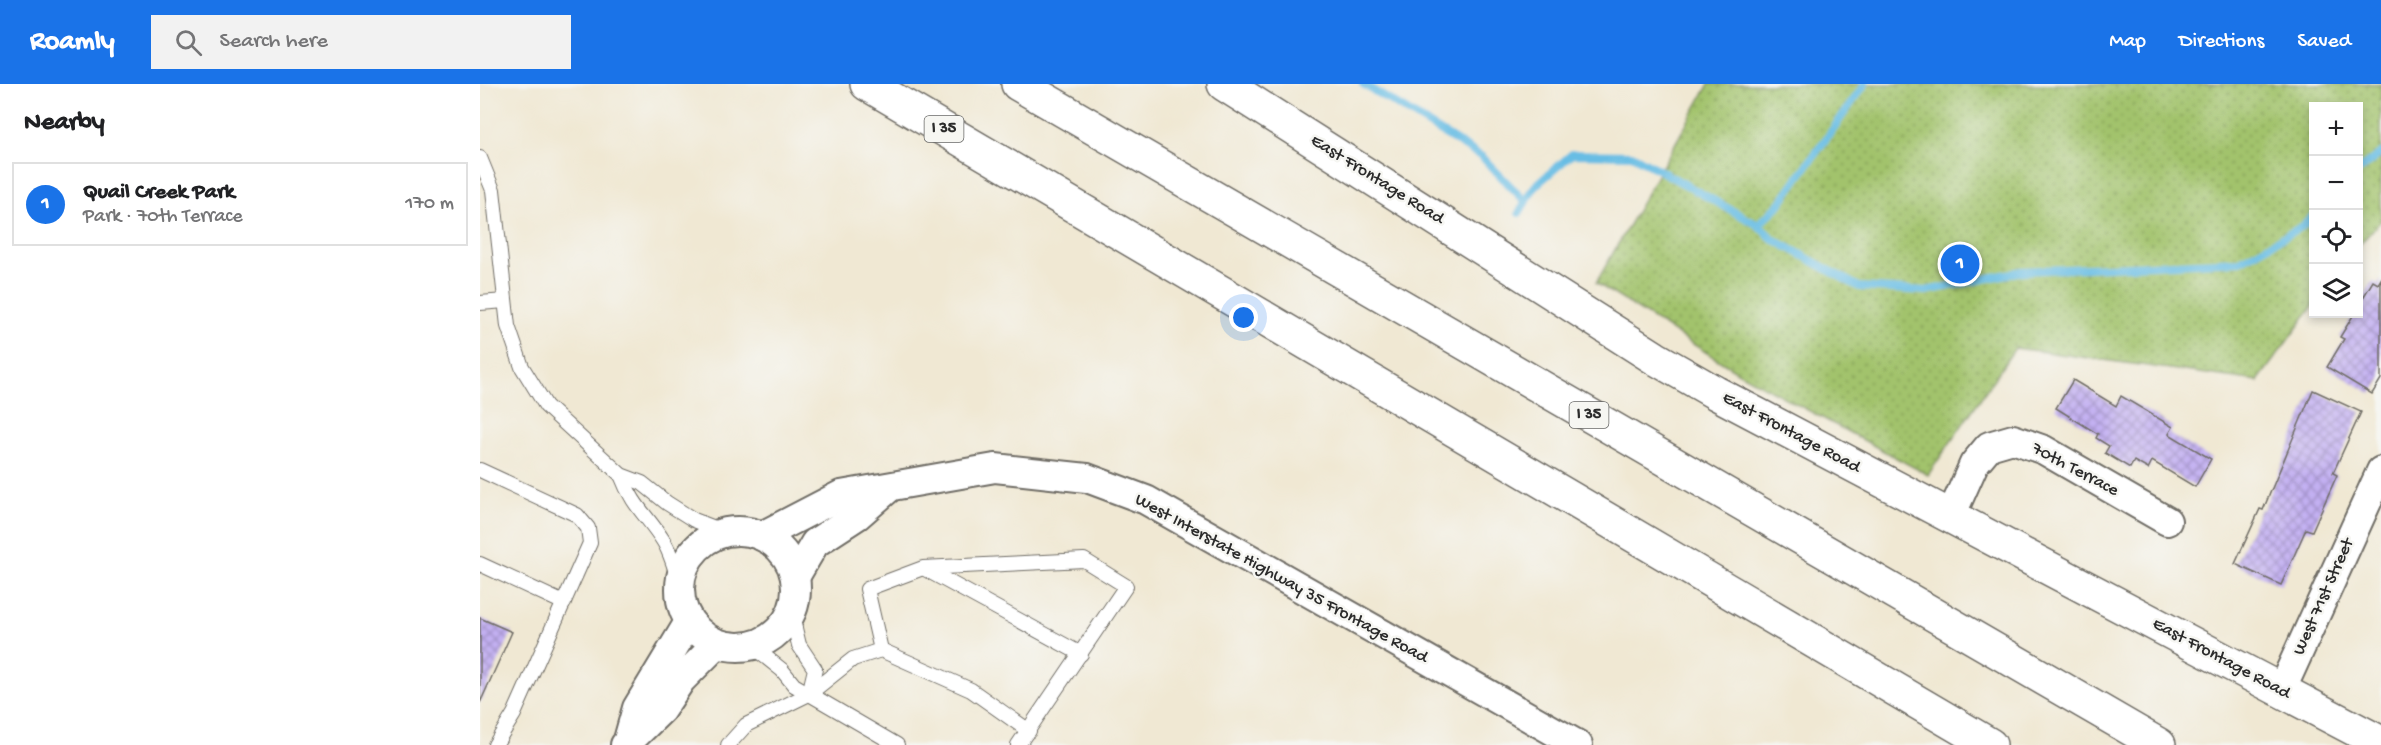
<!DOCTYPE html>
<html lang="en">
<head>
<meta charset="utf-8">
<style>
  :root { --surface:#fff; --page:#f2f2f2; --text:#202124; --muted:#757577; --line:#e0e0e0; --accent:#1a73e8 }
  body { margin:0; font-family:"Gochi Hand",sans-serif; background:var(--page); color:var(--text) }
  .controls { position:absolute; right:18px; top:18px; display:grid; overflow:hidden; border-radius:0px; box-shadow:0 3px 9px #0003 }
  .controls button { width:54px; height:54px; display:grid; place-items:center; padding:0; border:0; border-bottom:2px solid var(--line); background:var(--surface); color:var(--text); font:30px sans-serif }
  .you { position:absolute; left:764px; top:234px; width:21px; height:21px; margin:-15px; border:4px solid #fff; border-radius:50%; background:#1a73e8; box-shadow:0 0 0 9px #1a73e833 }
  .badge { display:grid; place-items:center; width:39px; height:39px; border-radius:50%; background:var(--accent); color:#fff; font-size:20px; font-weight:700 }
  .pin { position:absolute; translate:-50% -50%; border:3px solid #fff; box-shadow:0 2px 6px #0006 }
  .list { margin:0; padding:0; list-style:none }
  h2 { display:flex; justify-content:space-between; align-items:center; height:78px; margin:0; padding:0 24px; font-size:26px }
  h2 small { font-size:20px; font-weight:400; color:var(--muted) }
  .list li { display:grid; grid-template-columns:39px 1fr auto; gap:18px; align-items:center; box-sizing:border-box; height:84px; margin:0 12px 12px; padding:0 12px; border:2px solid var(--line); border-radius:0px }
  .list b { display:block; font-size:22px; white-space:nowrap }
  .list p { margin:0; font-size:20px; white-space:nowrap; color:var(--muted) }
  .list em { font-size:20px; font-style:normal; color:var(--muted) }
  .icon { flex:none; width:33px; height:33px; fill:none; stroke:currentColor; stroke-width:2; stroke-linecap:round; stroke-linejoin:round }
  .map { position:relative; flex:none; width:1901px; height:661px; overflow:hidden }
  header { display:flex; align-items:center; gap:36px; box-sizing:border-box; height:84px; padding:0 30px; background:var(--accent); color:#fff }
  header strong { font-size:28px }
  nav { display:flex; gap:33px; margin-inline-start:auto; font-size:21px }
  .search { width:420px; height:54px; background:var(--page); display:flex; align-items:center; gap:15px; box-sizing:border-box; padding:0 21px; border-radius:0px; color:var(--muted); font-size:22px }
  main { display:flex }
  aside { flex:1; background:var(--surface) }
  .map>svg:first-child { display:block }
  .park { fill:url(#park-dots); stroke:#66774c; stroke-width:1.5 }
  .lines { fill:none; stroke-linecap:round; stroke-linejoin:round }
  .stream { stroke:#67bde4; stroke-width:8 }
  .building { fill:url(#building-cross-hatch) }
  .service-casing { stroke:#706d66; stroke-width:16 }
  .minor-casing { stroke:#706d66; stroke-width:32 }
  .tertiary-casing { stroke:#706d66; stroke-width:36 }
  .motorway-casing { stroke:#706d66; stroke-width:36 }
  .service { stroke:#fff; stroke-width:14 }
  .minor { stroke:#fff; stroke-width:28 }
  .tertiary { stroke:#fff; stroke-width:33 }
  .motorway { stroke:#fff; stroke-width:33 }
  .labels { text-anchor:middle; dominant-baseline:central; stroke-width:5; stroke-linejoin:round; paint-order:stroke }
  .shield { fill:#f6f6f2; stroke:#686867; stroke-width:1.5 }
  .shield-label { font-size:16px; font-weight:bold; fill:#2b2b2b }
  .street-label { font-size:18px; fill:#2b2b2b; stroke:#f6f6f2 }
</style>
</head>
<body>
<header>
<strong>Roamly</strong>
<div class="search"><svg class="icon" aria-label="search" viewBox="0 0 24 24"><circle cx="10" cy="10" r="6"/><path d="M15 15l6 6"/></svg>Search here</div>
<nav><a>Map</a><a>Directions</a><a>Saved</a></nav>
</header>
<main>
<aside>
<h2>Nearby<small></small></h2>
<ul class="list">
<li><span class="badge">1</span><div><b>Quail Creek Park</b><p>Park · 70th Terrace</p></div><em>170 m</em></li>
</ul>
</aside>
<div class="map">
<svg width="1901" height="661" viewBox="0 0 1901 661">
  <defs>
    <pattern id="park-dots" width="8" height="8" patternUnits="userSpaceOnUse" patternTransform="scale(1.5)"><rect width="8" height="8" fill="#a2c36c"/><path d="M2 2h.1M6 6h.1" fill="none" stroke="#849f59" stroke-width="1.8" stroke-linecap="round"/></pattern>
    <pattern id="building-cross-hatch" width="8" height="8" patternUnits="userSpaceOnUse" patternTransform="scale(1.5)"><rect width="8" height="8" fill="#c3b0f2"/><path d="M0 0l8 8M0 8l8-8" fill="none" stroke="#9f8fc4"/></pattern>
  </defs>
  <rect width="100%" height="100%" fill="#f6f6f2"/>
  <filter id="ink" filterUnits="userSpaceOnUse"><feTurbulence type="fractalNoise" baseFrequency=".0167" numOctaves="2"/><feDisplacementMap in="SourceGraphic" scale="12" xChannelSelector="R" yChannelSelector="G"/><feConvolveMatrix kernelMatrix="1 2 1 2 8 2 1 2 1" color-interpolation-filters="sRGB"/></filter>
  <filter id="wash" filterUnits="userSpaceOnUse"><feTurbulence type="fractalNoise" baseFrequency=".008" numOctaves="4" result="noise"/><feDisplacementMap in="SourceGraphic" scale="24" xChannelSelector="R" yChannelSelector="G"/><feGaussianBlur stdDeviation="1.35" result="paint"/><feColorMatrix in="noise" values="0 0 0 0 0 0 0 0 0 0 0 0 0 0 0 0 0 1.4 0 .05"/><feComposite in="paint" operator="in"/></filter>
  <g filter="url(#wash)">
    <rect width="100%" height="100%" fill="#f0e8d3"/>
    <path class="park" d="M 1229,0 L 1901,0 L 1901,137 L 1879,161 L 1878,22 L 1834,22 L 1833,222 L 1778,297 L 1535,264 L 1448,391 L 1259,289 L 1116,199 Z"/>
    <g class="lines">
      <g class="stream">
        <path d="M 883,0 L 1002,73 L 1046,118"/>
        <path d="M 1878,87 L 1901,69"/>
        <path d="M 1039,129 L 1055,102 L 1092,70 L 1152,71 L 1278,141 L 1293,155 L 1379,203 L 1446,207 L 1542,187 L 1760,177 L 1823,142 L 1834,131"/>
        <path d="M 1278,141 L 1298,122 L 1385,0"/>
      </g>
    </g>
    <g id="blocks">
      <g class="building">
        <path d="M 1901,195 L 1901,295 L 1892,310 L 1847,283 L 1864,255 L 1860,253 L 1874,230 L 1878,230 L 1878,222 L 1893,197 L 1898,200 Z"/>
        <path d="M 1593,296 L 1636,322 L 1641,312 L 1693,343 L 1689,350 L 1731,375 L 1715,403 L 1672,377 L 1668,385 L 1654,377 L 1650,384 L 1625,369 L 1629,362 L 1616,354 L 1618,350 L 1576,324 Z"/>
        <path d="M 1833,306 L 1881,328 L 1853,389 L 1857,391 L 1832,447 L 1826,445 L 1801,501 L 1755,480 L 1780,425 L 1783,426 Z"/>
        <path d="M 0,534 L 32,548 L 0,619 Z"/>
      </g>
    </g>
  </g>
  <g filter="url(#ink)">
    <use href="#blocks" fill-opacity="0" stroke="#706d66" stroke-width="1.5"/>
    <g class="lines">
      <g class="service-casing">
        <g id="service">
          <path d="M 0,74 L 13,106 L 28,242 L 42,283 L 66,322 L 141,391 L 162,399 L 187,419 L 214,436 L 245,448"/>
          <path d="M 0,219 L 25,217"/>
          <path d="M 0,386 L 97,431 L 108,444 L 110,459 L 34,630 L 15,661"/>
          <path d="M 141,391 C 153,423 168,432 184,458 C 192,472 196,487 200,502"/>
          <path d="M 0,480 L 84,519"/>
          <path d="M 445,485 L 601,570"/>
          <path d="M 311,528 L 319,561 L 335,585 L 329,610"/>
          <path d="M 272,562 L 302,586 L 314,601 L 417,661"/>
          <path d="M 401,566 L 387,505 L 443,484 L 604,476 L 646,502 L 538,661"/>
          <path d="M 248,661 L 266,641 L 329,610 L 373,575 L 401,566 L 491,606 L 549,647"/>
        </g>
      </g>
      <g class="minor-casing">
        <g id="minor">
          <path d="M 1470,434 L 1494,380 L 1509,362 L 1533,355 L 1564,366 L 1687,437"/>
          <circle cx="258" cy="505" r="58"/>
          <path d="M 282,452 L 361,411 L 515,384 L 607,394 L 666,416 L 1098,661"/>
          <path d="M 315,493 L 335,459 L 378,431 L 410,403"/>
          <path d="M 1801,607 L 1901,387"/>
          <path d="M 148,656 L 157,624 L 209,538"/>
          <path d="M 145,661 L 181,626 L 201,596 L 237,560"/>
        </g>
      </g>
      <g class="tertiary-casing">
        <path id="tertiary" d="M 744,0 L 1175,274 L 1236,309 L 1901,659"/>
      </g>
      <g class="motorway-casing">
        <g id="motorway">
          <path d="M 387,0 L 1510,661"/>
          <path d="M 538,0 L 1679,661"/>
        </g>
      </g>
      <use href="#service" class="service"/>
      <use href="#minor" class="minor"/>
      <use href="#tertiary" class="tertiary"/>
      <use href="#motorway" class="motorway"/>
    </g>
  </g>
  <g class="labels">
    <g class="shield">
      <rect x="444.5" y="32" width="39" height="26" rx="4.5"/>
      <rect x="1089.5" y="318" width="39" height="26" rx="4.5"/>
    </g>
    <g class="shield-label">
      <text x="464" y="45">I 35</text>
      <text x="1109" y="331">I 35</text>
    </g>
    <g class="street-label">
      <text transform="translate(897 96) rotate(32)">East Frontage Road</text>
      <text transform="translate(1311 349) rotate(28)">East Frontage Road</text>
      <text transform="translate(1595 386) rotate(28)">70th Terrace</text>
      <text transform="translate(801 495) rotate(29)">West Interstate Highway 35 Frontage Road</text>
      <text transform="translate(1844 513) rotate(-66)">West 71st Street</text>
      <text transform="translate(1741 575) rotate(28)">East Frontage Road</text>
    </g>
  </g>
</svg>
<div class="controls">
<button>+</button>
<button>−</button>
<button><svg class="icon" aria-label="locate" viewBox="0 0 24 24"><circle cx="12" cy="12" r="6"/><path d="M12 2v4M12 18v4M2 12h4M18 12h4"/></svg></button>
<button><svg class="icon" aria-label="layers" viewBox="0 0 24 24"><path d="M12 4l9 5-9 5-9-5zM3 14l9 5 9-5"/></svg></button>
</div>
<div class="you"></div>
<div class="pin badge" style="left:1480px;top:180px">1</div>
</div>
</main>
</body>
</html>
